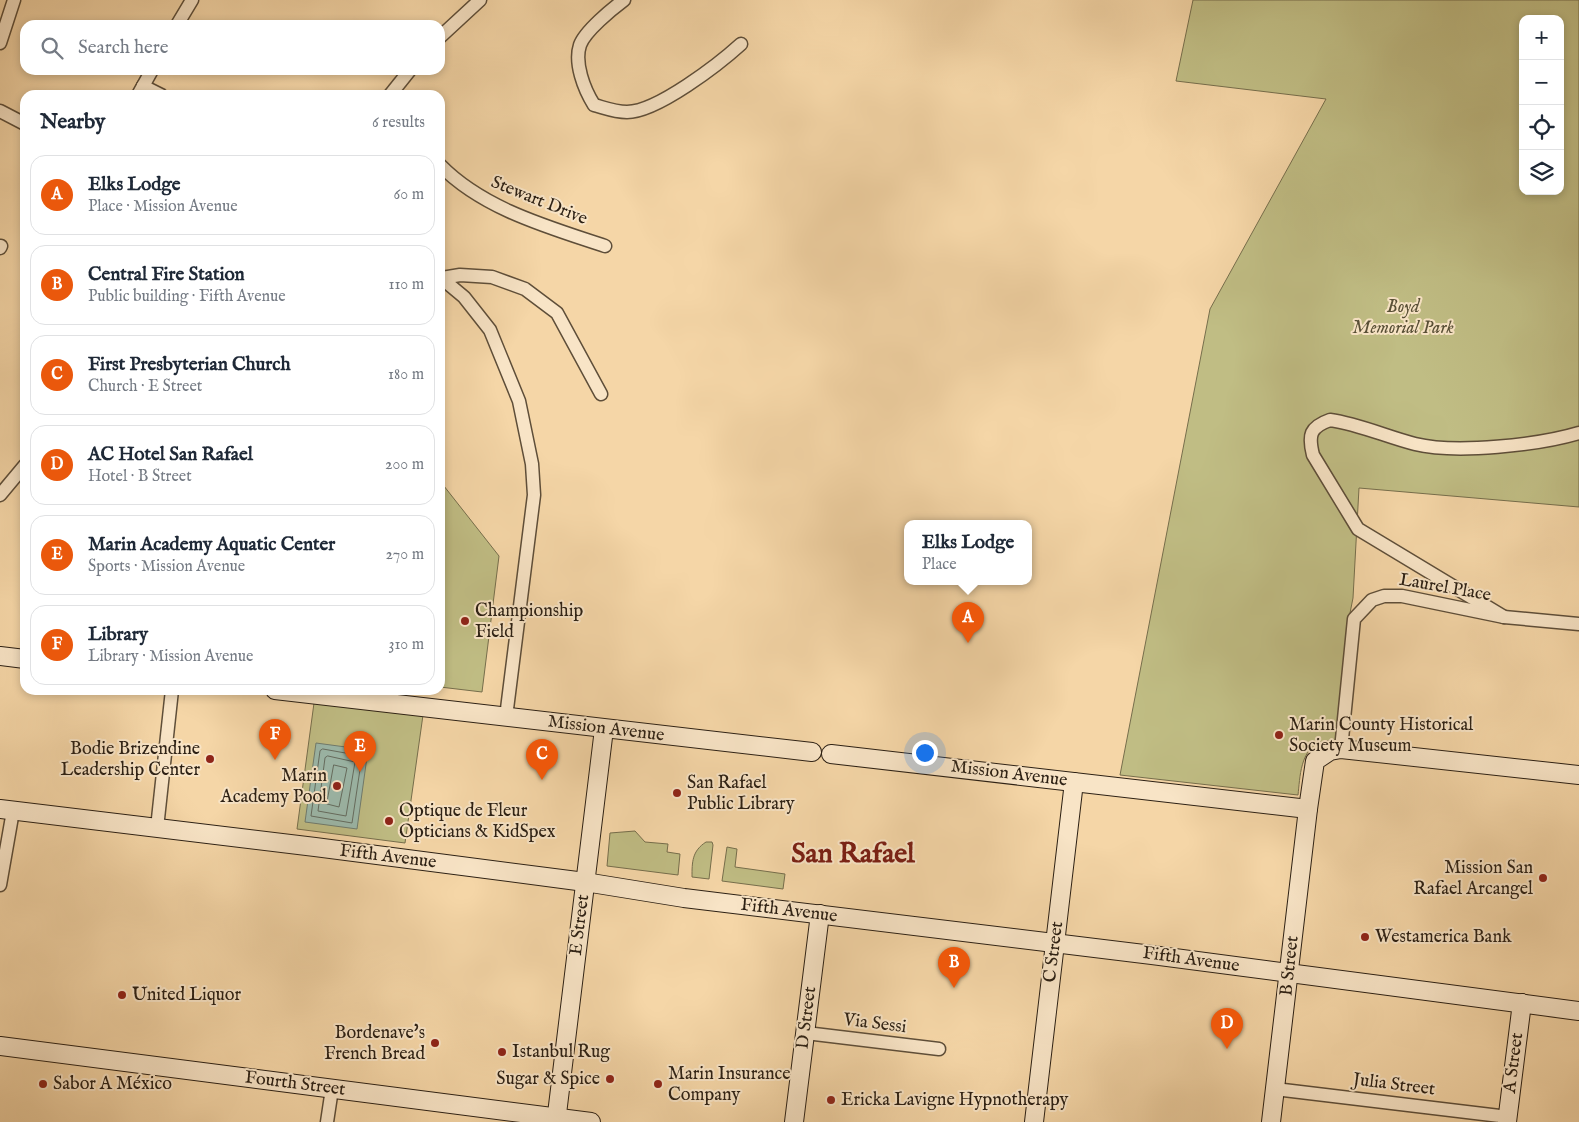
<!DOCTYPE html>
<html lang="en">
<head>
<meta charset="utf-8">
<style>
  :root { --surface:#fff; --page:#f6f6f7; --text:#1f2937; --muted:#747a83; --line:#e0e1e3; --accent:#ea580c }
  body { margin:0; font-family:"IM FELL English",serif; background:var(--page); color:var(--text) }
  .controls { position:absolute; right:15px; top:15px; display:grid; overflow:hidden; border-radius:10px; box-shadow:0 2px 8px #0003 }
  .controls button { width:45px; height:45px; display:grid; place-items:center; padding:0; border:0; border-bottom:1px solid var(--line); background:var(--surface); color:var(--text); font:25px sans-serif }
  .you { position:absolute; left:924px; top:752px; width:18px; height:18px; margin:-12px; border:4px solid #fff; border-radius:50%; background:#1a73e8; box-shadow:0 0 0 8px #1a73e833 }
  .badge { display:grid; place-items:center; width:32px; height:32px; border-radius:50%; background:var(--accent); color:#fff; font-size:16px; font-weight:700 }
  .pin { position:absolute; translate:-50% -41px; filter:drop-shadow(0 1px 2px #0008) }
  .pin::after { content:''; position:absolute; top:26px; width:18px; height:15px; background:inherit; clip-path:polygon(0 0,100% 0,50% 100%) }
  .popup { position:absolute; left:904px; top:520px; width:128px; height:65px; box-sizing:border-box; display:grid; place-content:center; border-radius:10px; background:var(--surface); filter:drop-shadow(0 1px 4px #0005); font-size:16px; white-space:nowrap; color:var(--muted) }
  .popup b { font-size:19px; color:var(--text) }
  .popup::after { content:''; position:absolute; left:50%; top:100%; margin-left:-10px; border:10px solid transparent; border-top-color:var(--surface) }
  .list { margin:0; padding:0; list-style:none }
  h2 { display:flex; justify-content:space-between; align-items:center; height:65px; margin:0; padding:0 20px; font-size:21px }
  h2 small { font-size:16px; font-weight:400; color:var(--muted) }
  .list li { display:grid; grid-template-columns:32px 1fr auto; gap:15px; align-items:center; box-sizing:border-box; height:80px; margin:0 10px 10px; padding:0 10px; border:1px solid var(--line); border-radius:15px }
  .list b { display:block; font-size:19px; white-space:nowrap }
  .list p { margin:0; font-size:16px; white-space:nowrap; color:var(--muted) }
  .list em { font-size:16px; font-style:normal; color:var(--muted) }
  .icon { flex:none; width:28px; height:28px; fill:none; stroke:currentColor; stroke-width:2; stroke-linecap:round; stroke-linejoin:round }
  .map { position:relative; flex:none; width:1579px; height:1122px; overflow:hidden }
  .search { position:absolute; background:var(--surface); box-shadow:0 2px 8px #0003; left:20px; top:20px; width:425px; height:55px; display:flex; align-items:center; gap:12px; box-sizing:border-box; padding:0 18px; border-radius:15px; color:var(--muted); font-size:19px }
  .panel { position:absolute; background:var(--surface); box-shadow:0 2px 8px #0003; left:20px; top:90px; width:425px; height:605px; border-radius:15px }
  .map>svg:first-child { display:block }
  .green { fill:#c0bd84; stroke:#766e4c; fill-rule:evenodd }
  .water { fill:#9cb9ab; stroke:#6f7c6f }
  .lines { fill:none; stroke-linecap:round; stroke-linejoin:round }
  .shore { stroke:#646c60; stroke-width:1 }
  .street-casing { stroke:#5e4e39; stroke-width:15 }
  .secondary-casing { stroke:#2c2014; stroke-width:20 }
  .street { stroke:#f8e4c6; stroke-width:12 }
  .secondary { stroke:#f8e4c6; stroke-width:18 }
  .poi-dot { fill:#8f2418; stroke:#f8e4c6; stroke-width:2 }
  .labels { text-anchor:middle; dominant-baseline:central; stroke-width:4; stroke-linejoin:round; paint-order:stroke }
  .street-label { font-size:18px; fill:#2c2014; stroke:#f8e4c6 }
  .park-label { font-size:18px; font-style:italic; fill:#584f36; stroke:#f8e4c6 }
  .poi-label { font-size:18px; fill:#2c2014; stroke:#f8e4c6; text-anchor:start }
  .town-label { font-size:28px; font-weight:bold; fill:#7a1f14; stroke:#f8e4c6 }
</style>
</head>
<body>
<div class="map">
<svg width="1579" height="1122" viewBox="0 0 1579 1122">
  <rect width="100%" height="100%" fill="#f5d6a7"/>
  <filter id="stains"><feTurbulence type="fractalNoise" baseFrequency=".004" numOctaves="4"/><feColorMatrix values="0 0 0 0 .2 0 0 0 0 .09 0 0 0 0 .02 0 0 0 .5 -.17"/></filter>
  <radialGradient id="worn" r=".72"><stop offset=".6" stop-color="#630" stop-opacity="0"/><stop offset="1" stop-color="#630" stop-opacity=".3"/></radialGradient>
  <g class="green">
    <path d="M 1193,0 L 1579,0 L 1579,507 L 1359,488 L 1353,598 L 1347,628 L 1337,740 C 1333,741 1325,740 1321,742 C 1300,749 1300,778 1298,795 L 1120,775 L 1210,309 L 1326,99 L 1176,81 ZM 1523,19 L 1560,19 L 1560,191 L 1523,191 Z"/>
    <path d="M 440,481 L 499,556 L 482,692 L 440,687 Z"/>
    <path d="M 314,703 L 423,715 L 405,843 L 297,829 Z"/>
    <path d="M 635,831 L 645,842 L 668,844 L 667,852 L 680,854 L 678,875 L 607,866 L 610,833 Z"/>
    <path d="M 706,842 L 712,842 L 713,845 L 709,879 L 692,877 C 692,862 692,851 706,842 Z"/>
    <path d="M 727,847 L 737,849 L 735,867 L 785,874 L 783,889 L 722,881 Z"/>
  </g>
  <path class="water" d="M 316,743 L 368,750 L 357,829 L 305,822 Z"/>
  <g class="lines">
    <g class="shore">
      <path d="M 323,749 L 362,756 L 352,823 L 311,816 L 320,751 Z"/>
      <path d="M 328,756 L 355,762 L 346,816 L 318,811 L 325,758 Z"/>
      <path d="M 334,765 L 347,768 L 339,807 L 327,804 Z"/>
    </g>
    <g class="street-casing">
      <g id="street">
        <path d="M 624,0 C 612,9 585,31 580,45 C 574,63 584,89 594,105 C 605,108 615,112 627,112 C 657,112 719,64 741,44"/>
        <path d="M 177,25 L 192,0"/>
        <path d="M 440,37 L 480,0"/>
        <path d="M 0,43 L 14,0"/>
        <path d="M 143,86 L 161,95"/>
        <path d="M 138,95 L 152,70"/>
        <path d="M 390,95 L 410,70"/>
        <path d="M 0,111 L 25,124"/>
        <path d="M 440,165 C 483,209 548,227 605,246"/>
        <path d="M 0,248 L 1,246"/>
        <path d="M 440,277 L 464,297 L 490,330 L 519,401 L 532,464 L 534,495 L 506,717"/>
        <path d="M 442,278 L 460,275 L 492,277 L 525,289 L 557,313 L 601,394"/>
        <path d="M 0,495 L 25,465"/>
        <path d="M 1504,617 L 1358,529 L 1313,455 C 1308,435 1310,427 1330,420 C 1359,424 1387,437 1415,444 C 1456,454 1539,445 1579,433"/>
        <path d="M 1341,749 L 1354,619 L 1372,600 L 1384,596 L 1402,596 L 1504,617 L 1579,624"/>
        <path d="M 157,828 L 172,690"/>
        <path d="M 0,885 L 13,811"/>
        <path d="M 806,1033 L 939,1049"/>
        <path d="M 1275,1089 L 1508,1117"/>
        <path d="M 327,1122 L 332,1089"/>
      </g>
    </g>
    <g class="secondary-casing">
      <g id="secondary">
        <path d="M 0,656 L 25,659"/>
        <path d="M 275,690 L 812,752"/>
        <path d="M 831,754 L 1308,809 L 1315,761 L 1330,751 L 1341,749 L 1579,775"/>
        <path d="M 0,809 L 315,847 L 585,882 L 684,898 L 1152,955 L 1579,1011"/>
        <path d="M 0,1046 L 591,1122"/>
        <path d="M 556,1122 L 604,729"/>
        <path d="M 794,1122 L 820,914"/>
        <path d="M 1034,1122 L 1074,782"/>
        <path d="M 1271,1122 L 1308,809"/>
        <path d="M 1507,1122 L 1522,1003"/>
      </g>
    </g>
    <use href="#street" class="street"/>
    <use href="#secondary" class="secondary"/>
  </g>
  <g class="poi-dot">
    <circle cx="465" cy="621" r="5"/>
    <circle cx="1279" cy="735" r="5"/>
    <circle cx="210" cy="759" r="5"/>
    <circle cx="337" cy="786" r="5"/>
    <circle cx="677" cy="793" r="5"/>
    <circle cx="389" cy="821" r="5"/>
    <circle cx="1543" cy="878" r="5"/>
    <circle cx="1365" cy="937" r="5"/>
    <circle cx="122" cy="995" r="5"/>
    <circle cx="435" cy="1043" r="5"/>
    <circle cx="502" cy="1052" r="5"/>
    <circle cx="610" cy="1079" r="5"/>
    <circle cx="43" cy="1084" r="5"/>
    <circle cx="658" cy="1084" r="5"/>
    <circle cx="831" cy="1100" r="5"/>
  </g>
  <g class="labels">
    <g class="street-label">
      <text transform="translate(539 201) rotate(22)">Stewart Drive</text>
      <text transform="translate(1445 588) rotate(10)">Laurel Place</text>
      <text transform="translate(606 729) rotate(7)">Mission Avenue</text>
      <text transform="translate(1009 774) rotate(7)">Mission Avenue</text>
      <text transform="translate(388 857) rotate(7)">Fifth Avenue</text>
      <text transform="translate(789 911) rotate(7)">Fifth Avenue</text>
      <text transform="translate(580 925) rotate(-83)">E Street</text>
      <text transform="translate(1054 952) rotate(-83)">C Street</text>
      <text transform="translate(1191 960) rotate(8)">Fifth Avenue</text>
      <text transform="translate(1290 966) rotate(-84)">B Street</text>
      <text transform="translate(807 1018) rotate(-83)">D Street</text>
      <text transform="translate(875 1024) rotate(7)">Via Sessi</text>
      <text transform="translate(1514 1063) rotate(-83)">A Street</text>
      <text transform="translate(295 1084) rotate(7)">Fourth Street</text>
      <text transform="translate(1394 1085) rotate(7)">Julia Street</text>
    </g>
    <g class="park-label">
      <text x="1403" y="307">Boyd<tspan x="1403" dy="21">Memorial Park</tspan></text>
    </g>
    <g class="poi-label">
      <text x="475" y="611">Championship<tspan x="475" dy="21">Field</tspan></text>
      <text x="1289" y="725">Marin County Historical<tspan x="1289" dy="21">Society Museum</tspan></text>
      <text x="200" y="749" text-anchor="end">Bodie Brizendine<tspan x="200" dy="21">Leadership Center</tspan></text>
      <text x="327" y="776" text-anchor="end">Marin<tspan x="327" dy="21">Academy Pool</tspan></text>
      <text x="687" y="783">San Rafael<tspan x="687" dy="21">Public Library</tspan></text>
      <text x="399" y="811">Optique de Fleur<tspan x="399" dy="21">Opticians &amp; KidSpex</tspan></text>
      <text x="1533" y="868" text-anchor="end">Mission San<tspan x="1533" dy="21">Rafael Arcangel</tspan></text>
      <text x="1375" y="937">Westamerica Bank</text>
      <text x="132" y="995">United Liquor</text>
      <text x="425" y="1033" text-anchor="end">Bordenave's<tspan x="425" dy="21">French Bread</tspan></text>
      <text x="512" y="1052">Istanbul Rug</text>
      <text x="668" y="1074">Marin Insurance<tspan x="668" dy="21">Company</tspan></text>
      <text x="600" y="1079" text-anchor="end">Sugar &amp; Spice</text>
      <text x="53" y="1084">Sabor A México</text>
      <text x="841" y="1100">Ericka Lavigne Hypnotherapy</text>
    </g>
    <g class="town-label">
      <text x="853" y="854">San Rafael</text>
    </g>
  </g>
  <rect width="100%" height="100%" filter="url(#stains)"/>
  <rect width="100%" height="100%" fill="url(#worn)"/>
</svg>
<div class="controls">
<button>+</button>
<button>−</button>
<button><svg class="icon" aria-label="locate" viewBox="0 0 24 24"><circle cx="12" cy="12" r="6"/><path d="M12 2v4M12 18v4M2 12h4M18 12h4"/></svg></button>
<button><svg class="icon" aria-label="layers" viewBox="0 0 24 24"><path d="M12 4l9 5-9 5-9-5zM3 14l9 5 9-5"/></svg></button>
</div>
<div class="you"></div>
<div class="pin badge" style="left:968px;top:643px">A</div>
<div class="popup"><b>Elks Lodge</b>Place</div>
<div class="pin badge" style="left:954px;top:988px">B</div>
<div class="pin badge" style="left:542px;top:780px">C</div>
<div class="pin badge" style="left:1227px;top:1049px">D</div>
<div class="pin badge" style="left:360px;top:772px">E</div>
<div class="pin badge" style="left:275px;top:760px">F</div>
<div class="search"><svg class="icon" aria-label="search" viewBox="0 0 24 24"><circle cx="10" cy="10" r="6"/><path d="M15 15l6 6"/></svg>Search here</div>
<section class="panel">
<h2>Nearby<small>6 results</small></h2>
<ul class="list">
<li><span class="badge">A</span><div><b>Elks Lodge</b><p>Place · Mission Avenue</p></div><em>60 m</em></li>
<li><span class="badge">B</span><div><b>Central Fire Station</b><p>Public building · Fifth Avenue</p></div><em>110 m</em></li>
<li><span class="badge">C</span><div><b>First Presbyterian Church</b><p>Church · E Street</p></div><em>180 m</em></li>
<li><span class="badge">D</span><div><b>AC Hotel San Rafael</b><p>Hotel · B Street</p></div><em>200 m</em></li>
<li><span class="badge">E</span><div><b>Marin Academy Aquatic Center</b><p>Sports · Mission Avenue</p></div><em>270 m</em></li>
<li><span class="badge">F</span><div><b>Library</b><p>Library · Mission Avenue</p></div><em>310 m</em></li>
</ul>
</section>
</div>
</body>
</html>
